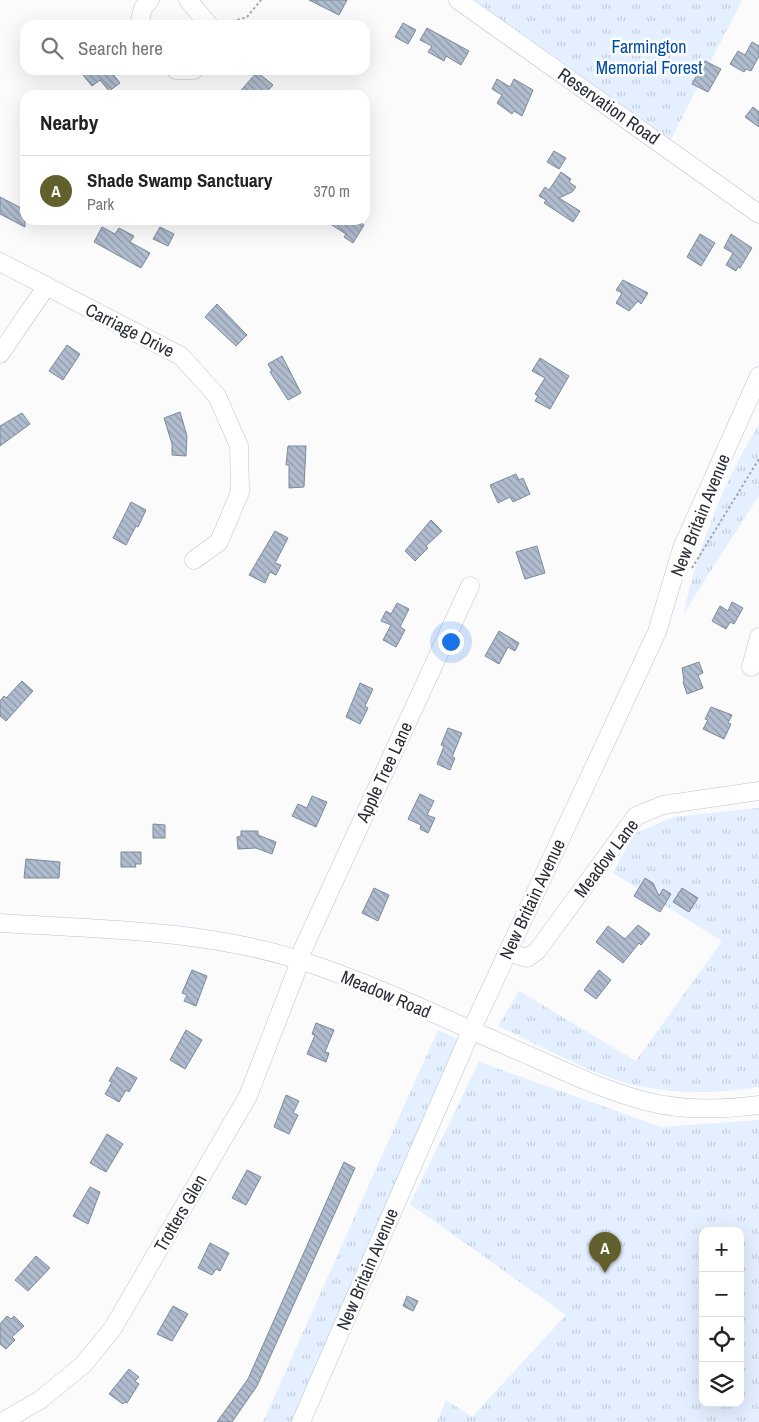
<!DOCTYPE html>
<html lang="en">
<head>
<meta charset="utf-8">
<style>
  :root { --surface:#fff; --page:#f2f2f2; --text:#222; --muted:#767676; --line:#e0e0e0; --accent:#62602d }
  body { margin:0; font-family:"Archivo Narrow",sans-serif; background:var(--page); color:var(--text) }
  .controls { position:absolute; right:15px; bottom:15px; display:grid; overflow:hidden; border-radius:10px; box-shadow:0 5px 20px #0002 }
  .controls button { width:45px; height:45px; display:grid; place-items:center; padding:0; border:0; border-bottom:1px solid var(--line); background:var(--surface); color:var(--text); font:25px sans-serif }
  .you { position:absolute; left:450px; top:641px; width:18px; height:18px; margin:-12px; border:4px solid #fff; border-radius:50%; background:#1a73e8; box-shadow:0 0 0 8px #1a73e833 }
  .badge { display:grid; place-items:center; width:32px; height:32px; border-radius:50%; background:var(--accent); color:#fff; font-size:16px; font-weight:700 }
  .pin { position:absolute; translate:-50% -41px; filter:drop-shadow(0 1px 2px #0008) }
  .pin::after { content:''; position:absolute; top:26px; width:18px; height:15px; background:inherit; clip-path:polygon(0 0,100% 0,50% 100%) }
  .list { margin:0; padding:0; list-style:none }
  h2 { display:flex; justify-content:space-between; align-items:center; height:65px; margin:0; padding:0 20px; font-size:21px }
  h2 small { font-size:16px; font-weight:400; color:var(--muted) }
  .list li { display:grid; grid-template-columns:32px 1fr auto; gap:15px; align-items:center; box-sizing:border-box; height:70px; padding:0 20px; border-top:1px solid var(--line) }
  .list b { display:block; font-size:19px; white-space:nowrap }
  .list p { margin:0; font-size:16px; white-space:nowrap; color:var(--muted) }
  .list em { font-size:16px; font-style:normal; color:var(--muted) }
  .icon { flex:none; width:28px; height:28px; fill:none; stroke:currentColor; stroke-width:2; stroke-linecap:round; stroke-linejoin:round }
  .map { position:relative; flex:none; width:759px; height:1422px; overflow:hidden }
  .search { position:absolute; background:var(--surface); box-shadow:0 5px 20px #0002; left:20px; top:20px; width:350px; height:55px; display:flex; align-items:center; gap:12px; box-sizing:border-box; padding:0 18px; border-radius:15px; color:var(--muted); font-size:19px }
  .panel { position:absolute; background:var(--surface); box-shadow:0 5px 20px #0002; left:20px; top:90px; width:350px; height:135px; border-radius:15px }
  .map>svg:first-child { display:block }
  .park { fill:url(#park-tufts); fill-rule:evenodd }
  .building { fill:url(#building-back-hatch); stroke:#7c899a }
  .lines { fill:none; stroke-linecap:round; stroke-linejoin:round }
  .minor-casing { stroke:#b7c4d6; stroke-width:19 }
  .path { stroke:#a5a7aa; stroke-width:2; stroke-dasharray:2.5 2.5; stroke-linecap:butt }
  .minor { stroke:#fff; stroke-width:18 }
  .labels { text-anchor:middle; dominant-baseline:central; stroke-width:5; stroke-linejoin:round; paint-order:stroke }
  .park-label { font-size:18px; fill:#004da5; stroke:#fff }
  .street-label { font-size:18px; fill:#292e36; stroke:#fff }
</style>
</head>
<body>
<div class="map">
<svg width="759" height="1422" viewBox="0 0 759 1422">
  <defs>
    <pattern id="park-tufts" width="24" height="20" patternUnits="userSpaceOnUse" patternTransform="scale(1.25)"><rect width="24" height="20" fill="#e4efff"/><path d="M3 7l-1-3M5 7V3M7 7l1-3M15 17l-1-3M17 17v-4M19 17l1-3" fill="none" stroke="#c4cddb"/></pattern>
    <pattern id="building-back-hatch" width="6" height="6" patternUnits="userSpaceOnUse" patternTransform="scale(1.25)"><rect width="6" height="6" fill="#b0bdcf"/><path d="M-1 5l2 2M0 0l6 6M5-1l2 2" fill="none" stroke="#8f9aa9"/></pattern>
  </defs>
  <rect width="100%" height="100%" fill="#fbfbfb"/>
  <g class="park">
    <path d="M 475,0 L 742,0 L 670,141 Z"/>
    <path d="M 759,425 L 759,495 L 684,613 C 696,551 725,478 759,425 Z"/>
    <path d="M 756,808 L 759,808 L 759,1087 C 709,1095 653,1095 605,1076 C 569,1062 534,1042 498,1026 L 519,991 L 636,1061 L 722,941 L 613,873 L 633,834 L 674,817 Z"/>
    <path d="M 438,1030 L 458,1039 L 291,1422 L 263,1422 Z"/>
    <path d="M 479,1062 L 661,1127 L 759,1120 L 759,1422 L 437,1422 L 446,1400 L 472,1417 L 566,1315 L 410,1204 ZM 703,1231 L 740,1231 L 740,1403 L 703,1403 Z"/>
  </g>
  <g class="building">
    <path d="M 309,0 L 347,0 L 339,15 Z"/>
    <path d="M 403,23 L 416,30 L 408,44 L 395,37 Z"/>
    <path d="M 427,28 L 469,51 L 461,65 L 446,56 L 444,61 L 428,52 L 432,46 L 420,40 Z"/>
    <path d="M 752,42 L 759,46 L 759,56 L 751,71 L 746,69 L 744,72 L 730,64 L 738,51 L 745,55 Z"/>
    <path d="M 705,61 L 721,69 L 708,92 L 692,84 Z"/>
    <path d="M 90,70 L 112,70 L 111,72 L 120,83 L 109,91 L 100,80 L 92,86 L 83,75 Z"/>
    <path d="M 257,72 L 273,85 L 264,95 L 237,95 Z"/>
    <path d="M 497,79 L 510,87 L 514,79 L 533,90 L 522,116 L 514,111 L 512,114 L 497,103 L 502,95 L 492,89 Z"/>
    <path d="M 753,107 L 759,112 L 759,127 L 745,117 Z"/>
    <path d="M 554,151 L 566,158 L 559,169 L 547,162 Z"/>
    <path d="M 561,172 L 571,179 L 569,182 L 576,187 L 572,192 L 559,198 L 580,211 L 573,222 L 544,203 L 546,200 L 539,196 L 545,187 L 549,190 Z"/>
    <path d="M 0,197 L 25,210 L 25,227 L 0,214 Z"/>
    <path d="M 324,220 L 356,220 L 364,225 L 353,243 L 344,237 L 346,234 Z"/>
    <path d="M 102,227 L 115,234 L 119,228 L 134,236 L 130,242 L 150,253 L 141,268 L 94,242 Z"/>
    <path d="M 160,227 L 174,234 L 168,246 L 153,239 Z"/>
    <path d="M 700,234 L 715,243 L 701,266 L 687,257 Z"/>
    <path d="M 731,234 L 752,248 L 740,268 L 738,267 L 736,271 L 726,265 L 733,253 L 724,248 Z"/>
    <path d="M 623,280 L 648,293 L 641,304 L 638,301 L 629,311 L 616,303 L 622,293 L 616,290 Z"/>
    <path d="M 217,304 L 247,335 L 236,346 L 205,317 Z"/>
    <path d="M 67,345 L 80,354 L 63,380 L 49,371 Z"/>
    <path d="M 282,356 L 301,393 L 288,400 L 270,372 L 272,371 L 268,364 Z"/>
    <path d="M 540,358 L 569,376 L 550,409 L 535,401 L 538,396 L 535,394 L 545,378 L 532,371 Z"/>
    <path d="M 180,412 L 187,436 L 186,456 L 172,455 L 172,444 L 164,418 Z"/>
    <path d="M 22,413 L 30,424 L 0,446 L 0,426 Z"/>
    <path d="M 288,446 L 306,446 L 304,487 L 289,488 L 289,465 L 286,465 Z"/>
    <path d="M 516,474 L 519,480 L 523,478 L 530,494 L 513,502 L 510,497 L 498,503 L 490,485 Z"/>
    <path d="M 131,502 L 146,510 L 138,527 L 136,526 L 126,545 L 113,538 Z"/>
    <path d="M 431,520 L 442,531 L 426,546 L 428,548 L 415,561 L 405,551 Z"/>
    <path d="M 275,531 L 288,538 L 275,563 L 281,565 L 276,575 L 270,572 L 265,583 L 249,575 Z"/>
    <path d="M 537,546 L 545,573 L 525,579 L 516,552 Z"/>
    <path d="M 732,602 L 743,608 L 734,624 L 730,622 L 726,629 L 712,621 L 720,606 L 728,611 Z"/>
    <path d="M 397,603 L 409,609 L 400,627 L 405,630 L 396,647 L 383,640 L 391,625 L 381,621 L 386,611 L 391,614 Z"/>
    <path d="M 499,631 L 519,643 L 515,651 L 508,647 L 499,664 L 485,656 Z"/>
    <path d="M 699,662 L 703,673 L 698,675 L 703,688 L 687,694 L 683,682 L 684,681 L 682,668 Z"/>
    <path d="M 22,681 L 33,691 L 6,721 L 0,716 L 0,701 L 4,696 L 6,698 Z"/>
    <path d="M 360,683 L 373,689 L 365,706 L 368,708 L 360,724 L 346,717 Z"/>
    <path d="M 711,707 L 732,715 L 728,723 L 731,724 L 724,739 L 703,729 L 708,720 L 705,719 Z"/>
    <path d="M 448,728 L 462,733 L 452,757 L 455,758 L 450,770 L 437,764 L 444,746 L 441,745 Z"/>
    <path d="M 420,794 L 434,801 L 427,815 L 435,818 L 428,833 L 420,829 L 421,825 L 408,819 Z"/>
    <path d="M 312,796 L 327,802 L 316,827 L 292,816 L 298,804 L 307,808 Z"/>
    <path d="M 153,824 L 165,825 L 165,838 L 153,838 Z"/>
    <path d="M 241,831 L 258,831 L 258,835 L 276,842 L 272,854 L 256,848 L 238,849 L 237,837 L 241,836 Z"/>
    <path d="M 121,852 L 141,852 L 141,864 L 135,864 L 136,867 L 121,867 Z"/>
    <path d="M 26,859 L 60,862 L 59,878 L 24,878 Z"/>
    <path d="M 645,878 L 653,883 L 659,896 L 663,889 L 671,894 L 660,912 L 634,896 Z"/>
    <path d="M 374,888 L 389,895 L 378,921 L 362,913 Z"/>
    <path d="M 682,888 L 698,898 L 689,912 L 673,902 Z"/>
    <path d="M 638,925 L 650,934 L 641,945 L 639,943 L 623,963 L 596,942 L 608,926 L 625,939 Z"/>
    <path d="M 192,970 L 207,976 L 196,1006 L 184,1001 L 187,995 L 182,993 Z"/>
    <path d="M 599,970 L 611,980 L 596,999 L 584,990 Z"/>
    <path d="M 316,1023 L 334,1030 L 325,1052 L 329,1053 L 326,1062 L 307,1054 L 315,1035 L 312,1034 Z"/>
    <path d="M 186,1030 L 202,1040 L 185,1069 L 170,1060 Z"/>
    <path d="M 117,1067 L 137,1078 L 129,1092 L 126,1090 L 119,1102 L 105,1094 L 112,1082 L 109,1081 Z"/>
    <path d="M 286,1095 L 299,1101 L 293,1113 L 298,1115 L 289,1134 L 274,1127 Z"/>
    <path d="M 107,1134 L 123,1144 L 106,1172 L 90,1163 Z"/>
    <path d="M 344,1162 L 355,1168 L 257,1386 L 232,1422 L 217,1422 L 248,1379 Z"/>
    <path d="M 247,1170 L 261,1177 L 246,1205 L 232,1198 Z"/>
    <path d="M 90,1187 L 100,1192 L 88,1224 L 73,1216 Z"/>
    <path d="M 210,1243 L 229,1253 L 220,1271 L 216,1269 L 212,1275 L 198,1268 Z"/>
    <path d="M 36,1256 L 50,1268 L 28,1291 L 15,1280 Z"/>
    <path d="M 407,1296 L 418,1301 L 413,1311 L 403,1306 Z"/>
    <path d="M 173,1306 L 188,1314 L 172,1341 L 157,1334 Z"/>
    <path d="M 7,1316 L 11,1319 L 14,1316 L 24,1326 L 12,1337 L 15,1340 L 6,1349 L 0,1344 L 0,1324 Z"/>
    <path d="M 129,1369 L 139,1377 L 135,1381 L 139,1384 L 127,1403 L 125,1402 L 123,1404 L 109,1394 Z"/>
  </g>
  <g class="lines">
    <g class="minor-casing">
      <g id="minor">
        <path d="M 188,0 L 209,25"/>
        <path d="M 458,0 L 759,214"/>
        <path d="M 139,25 L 143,8 L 150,0"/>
        <path d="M 176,70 L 194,70"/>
        <path d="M 0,262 L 181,356 L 217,396 L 239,446 L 240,492 L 219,542 L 194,560"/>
        <path d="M 0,354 L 46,287"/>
        <path d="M 751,667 L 759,637"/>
        <path d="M 0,923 C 97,929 206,930 299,960 C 381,986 459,1026 537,1059 C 572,1075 607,1091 645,1101 C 682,1111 721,1110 759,1105"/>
        <path d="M 508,952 L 527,958 L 537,951 L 636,816 L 663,805 L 759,791"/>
        <path d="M 2,1422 L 40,1400 L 83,1365 L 113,1328 L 248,1096 L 296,972 L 302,951 L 470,586"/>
        <path d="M 301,1422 L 471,1031 L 657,632 L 682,548 L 759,376"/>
      </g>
    </g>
    <g class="path">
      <path d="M 223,24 L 247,17 L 261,0"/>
      <path d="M 692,568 L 759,459"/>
    </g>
    <use href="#minor" class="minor"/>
  </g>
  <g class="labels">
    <g class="park-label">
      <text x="649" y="46">Farmington<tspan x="649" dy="21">Memorial Forest</tspan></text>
    </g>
    <g class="street-label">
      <text transform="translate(609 106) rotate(35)">Reservation Road</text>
      <text transform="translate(130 330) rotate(27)">Carriage Drive</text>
      <text transform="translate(700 515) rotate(-68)">New Britain Avenue</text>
      <text transform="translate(384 772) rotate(-65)">Apple Tree Lane</text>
      <text transform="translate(606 858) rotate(-53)">Meadow Lane</text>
      <text transform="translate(532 899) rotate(-65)">New Britain Avenue</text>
      <text transform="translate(386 994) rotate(23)">Meadow Road</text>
      <text transform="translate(180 1213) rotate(-60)">Trotters Glen</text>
      <text transform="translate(367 1269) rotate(-67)">New Britain Avenue</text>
    </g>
  </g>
</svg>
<div class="controls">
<button>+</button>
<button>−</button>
<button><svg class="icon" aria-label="locate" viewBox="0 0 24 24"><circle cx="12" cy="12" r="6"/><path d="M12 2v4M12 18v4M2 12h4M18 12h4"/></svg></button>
<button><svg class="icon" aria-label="layers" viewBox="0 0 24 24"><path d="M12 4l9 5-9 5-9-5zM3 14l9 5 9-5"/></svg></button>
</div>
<div class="you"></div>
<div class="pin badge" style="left:605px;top:1273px">A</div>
<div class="search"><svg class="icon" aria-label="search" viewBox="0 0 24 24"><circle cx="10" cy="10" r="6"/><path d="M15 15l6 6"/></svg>Search here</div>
<section class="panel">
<h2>Nearby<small></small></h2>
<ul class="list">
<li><span class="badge">A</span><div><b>Shade Swamp Sanctuary</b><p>Park</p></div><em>370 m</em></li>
</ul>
</section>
</div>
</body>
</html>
